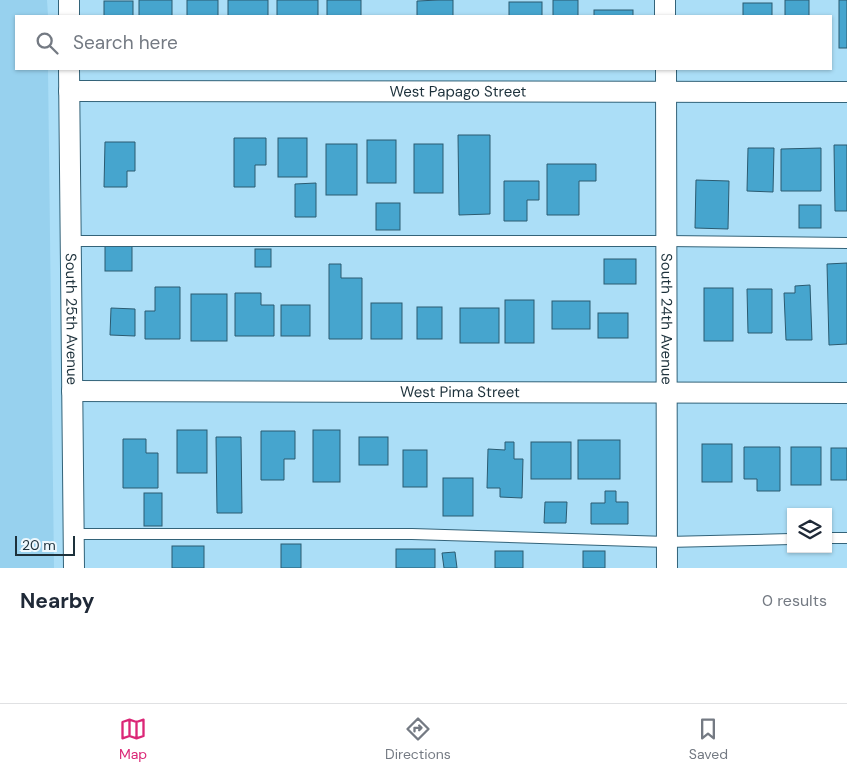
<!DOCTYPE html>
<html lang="en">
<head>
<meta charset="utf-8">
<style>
  :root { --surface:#fff; --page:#f2f2f3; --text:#1f2937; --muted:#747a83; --line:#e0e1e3; --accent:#db2777 }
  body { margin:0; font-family:"DM Sans",sans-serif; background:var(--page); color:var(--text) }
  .controls { position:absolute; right:15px; bottom:15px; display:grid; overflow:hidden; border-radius:0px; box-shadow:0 1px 4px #0004 }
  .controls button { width:45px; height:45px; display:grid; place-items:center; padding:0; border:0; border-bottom:1px solid var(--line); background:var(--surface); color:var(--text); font:25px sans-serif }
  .scale { position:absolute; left:15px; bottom:12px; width:60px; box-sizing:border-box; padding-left:5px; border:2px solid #1d313b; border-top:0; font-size:14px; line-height:18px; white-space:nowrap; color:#1d313b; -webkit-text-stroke:4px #eef8fd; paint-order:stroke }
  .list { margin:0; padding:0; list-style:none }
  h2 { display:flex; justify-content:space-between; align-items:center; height:65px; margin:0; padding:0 20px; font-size:21px }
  h2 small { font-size:16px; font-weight:400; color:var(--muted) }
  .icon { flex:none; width:28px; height:28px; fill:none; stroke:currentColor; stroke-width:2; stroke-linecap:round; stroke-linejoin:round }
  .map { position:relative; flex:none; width:847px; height:568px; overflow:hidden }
  .search { position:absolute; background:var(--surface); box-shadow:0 1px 4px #0004; left:15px; right:15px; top:15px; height:55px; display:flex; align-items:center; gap:12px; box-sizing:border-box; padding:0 18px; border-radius:0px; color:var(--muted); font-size:19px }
  .sheet { height:135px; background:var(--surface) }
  nav { display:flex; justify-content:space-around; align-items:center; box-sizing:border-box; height:70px; border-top:1px solid var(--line); background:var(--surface); font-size:14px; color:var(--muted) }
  nav a { display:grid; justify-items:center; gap:2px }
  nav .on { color:var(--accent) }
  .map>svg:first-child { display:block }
  .built { fill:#97d1ee }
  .building { fill:#46a5ce; stroke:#2b5b71 }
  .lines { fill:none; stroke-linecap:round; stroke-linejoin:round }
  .lane-casing { stroke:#336379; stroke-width:12 }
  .street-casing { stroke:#336379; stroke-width:22 }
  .lane { stroke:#fff; stroke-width:10 }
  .street { stroke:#fff; stroke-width:20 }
  .labels { text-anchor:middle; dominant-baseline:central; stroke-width:4; stroke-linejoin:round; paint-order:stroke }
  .street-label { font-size:15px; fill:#1d313b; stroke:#eef8fd }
</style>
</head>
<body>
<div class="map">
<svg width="847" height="568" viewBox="0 0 847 568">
  <rect width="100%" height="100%" fill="#abdef7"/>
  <path class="built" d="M 0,0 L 47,0 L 48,16 L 16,16 L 16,69 L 48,69 L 54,568 L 0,568 Z"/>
  <g class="building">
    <rect x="139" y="0" width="33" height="16"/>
    <rect x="187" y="0" width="31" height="16"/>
    <rect x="228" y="0" width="40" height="16"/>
    <rect x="277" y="0" width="41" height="16"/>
    <rect x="327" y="0" width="34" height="16"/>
    <path d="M 439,0 L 453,0 L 453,16 L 417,16 L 417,1 Z"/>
    <rect x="553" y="0" width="25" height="16"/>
    <rect x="785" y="0" width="24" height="16"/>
    <rect x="839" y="0" width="8" height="48"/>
    <rect x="104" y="1" width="29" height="15"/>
    <rect x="509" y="2" width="33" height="14"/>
    <rect x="743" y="3" width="29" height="13"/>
    <rect x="594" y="10" width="39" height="6"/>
    <path d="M 458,135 L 490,135 L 490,214 L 459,215 Z"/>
    <path d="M 234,138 L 266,138 L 266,165 L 255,165 L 255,187 L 234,187 Z"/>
    <rect x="278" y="138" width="29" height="39"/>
    <rect x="367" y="140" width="29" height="43"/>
    <path d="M 105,142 L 135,142 L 135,171 L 127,171 L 127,187 L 104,187 Z"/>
    <rect x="326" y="144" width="31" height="51"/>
    <rect x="414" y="144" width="29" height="49"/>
    <path d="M 834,145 L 847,145 L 847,211 L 835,211 Z"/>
    <path d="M 748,148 L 774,148 L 773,192 L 747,191 Z"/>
    <path d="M 821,148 L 821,191 L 781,191 L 781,149 Z"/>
    <path d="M 547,164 L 596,164 L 596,181 L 579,181 L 579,215 L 547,215 Z"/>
    <path d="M 696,180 L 729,181 L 728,229 L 695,228 Z"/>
    <path d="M 504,181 L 539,181 L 539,200 L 527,200 L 527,221 L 504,221 Z"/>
    <path d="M 316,183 L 316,217 L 295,217 L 295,184 Z"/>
    <rect x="376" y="203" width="24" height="27"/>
    <rect x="799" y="205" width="22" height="23"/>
    <rect x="105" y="246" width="27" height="25"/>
    <rect x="255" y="249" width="16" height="18"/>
    <rect x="604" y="259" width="32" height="25"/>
    <path d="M 847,263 L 847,344 L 829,345 L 827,264 Z"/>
    <path d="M 329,264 L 341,264 L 341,278 L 362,278 L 362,339 L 329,339 Z"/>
    <path d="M 810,285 L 812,340 L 786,340 L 784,293 L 795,293 L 795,286 Z"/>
    <path d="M 155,287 L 180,287 L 180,339 L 145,339 L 145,311 L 155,311 Z"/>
    <rect x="704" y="288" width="29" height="53"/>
    <path d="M 747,289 L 772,289 L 772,333 L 748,333 Z"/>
    <path d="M 235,293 L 261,293 L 261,305 L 274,305 L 274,336 L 235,336 Z"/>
    <rect x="191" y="294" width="36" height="47"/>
    <rect x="505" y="300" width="29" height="43"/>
    <rect x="552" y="301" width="38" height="28"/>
    <rect x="371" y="303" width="31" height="36"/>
    <rect x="281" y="305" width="29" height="31"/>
    <rect x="417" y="307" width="25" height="32"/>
    <path d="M 111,308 L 135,309 L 135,336 L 110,335 Z"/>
    <rect x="460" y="308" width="39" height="35"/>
    <rect x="598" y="313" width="30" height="25"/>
    <rect x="177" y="430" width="30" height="43"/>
    <rect x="313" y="430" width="27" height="52"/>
    <path d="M 261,431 L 295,431 L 295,459 L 284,459 L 284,480 L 261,480 Z"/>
    <path d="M 216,437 L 241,437 L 242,513 L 217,513 Z"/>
    <rect x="359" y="437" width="29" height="28"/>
    <path d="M 123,439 L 146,439 L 146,453 L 158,453 L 158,488 L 123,488 Z"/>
    <rect x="578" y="440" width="42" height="39"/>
    <path d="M 505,442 L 514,442 L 514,459 L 523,459 L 522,498 L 500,497 L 500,488 L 487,488 L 488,449 L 505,450 Z"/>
    <rect x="531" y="442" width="40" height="37"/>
    <rect x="702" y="444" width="30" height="38"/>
    <path d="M 744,447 L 780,447 L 780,491 L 757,491 L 757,479 L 744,479 Z"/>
    <rect x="791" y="447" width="30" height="38"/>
    <rect x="831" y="448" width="16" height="32"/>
    <rect x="403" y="450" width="24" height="37"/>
    <rect x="443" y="478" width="30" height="38"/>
    <path d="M 605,491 L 616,491 L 616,502 L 628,502 L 628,524 L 591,524 L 591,503 L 605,503 Z"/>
    <rect x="144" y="493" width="18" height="33"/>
    <path d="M 545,502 L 567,502 L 566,523 L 544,523 Z"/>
    <rect x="281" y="544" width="20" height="24"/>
    <rect x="172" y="546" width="32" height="22"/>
    <rect x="396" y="549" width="39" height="19"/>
    <rect x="495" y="551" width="28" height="17"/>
    <rect x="583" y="551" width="22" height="17"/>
    <path d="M 455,552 L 457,568 L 444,568 L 442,553 Z"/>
  </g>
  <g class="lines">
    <g class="lane-casing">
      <g id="lane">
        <path d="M 71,241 L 666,241 L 847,243"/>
        <path d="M 74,534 L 412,534 L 667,542 L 791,539"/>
        <path d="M 828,538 L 847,538"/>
      </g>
    </g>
    <g class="street-casing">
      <g id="street">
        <path d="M 69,0 L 69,16"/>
        <path d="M 665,0 L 665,16"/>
        <path id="s1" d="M 69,69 L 74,568"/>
        <path id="s2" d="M 666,69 L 667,568"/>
        <path id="s3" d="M 69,91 L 847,92"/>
        <path id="s4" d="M 72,391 L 847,393"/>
      </g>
    </g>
    <use href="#lane" class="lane"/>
    <use href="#street" class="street"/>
  </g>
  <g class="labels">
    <g class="street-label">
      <text stroke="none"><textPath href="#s3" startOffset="389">West Papago Street</textPath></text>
      <text stroke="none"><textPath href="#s1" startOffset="250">South 25th Avenue</textPath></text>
      <text stroke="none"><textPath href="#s2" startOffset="250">South 24th Avenue</textPath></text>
      <text stroke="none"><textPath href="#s4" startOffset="388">West Pima Street</textPath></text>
    </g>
  </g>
</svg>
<div class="controls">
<button><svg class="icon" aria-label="layers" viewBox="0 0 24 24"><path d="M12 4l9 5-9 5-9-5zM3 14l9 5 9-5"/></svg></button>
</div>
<div class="scale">20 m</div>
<div class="search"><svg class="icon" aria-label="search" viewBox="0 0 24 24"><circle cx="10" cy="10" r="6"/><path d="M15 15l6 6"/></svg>Search here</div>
</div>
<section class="sheet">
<h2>Nearby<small>0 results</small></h2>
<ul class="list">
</ul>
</section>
<nav>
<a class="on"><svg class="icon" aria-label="map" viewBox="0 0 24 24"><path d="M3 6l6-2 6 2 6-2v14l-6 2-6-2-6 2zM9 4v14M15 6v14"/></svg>Map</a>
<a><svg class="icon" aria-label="directions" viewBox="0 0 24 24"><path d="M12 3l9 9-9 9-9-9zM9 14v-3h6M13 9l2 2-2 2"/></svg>Directions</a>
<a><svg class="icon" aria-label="saved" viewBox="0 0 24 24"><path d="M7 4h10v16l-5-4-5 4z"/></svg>Saved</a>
</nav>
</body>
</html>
